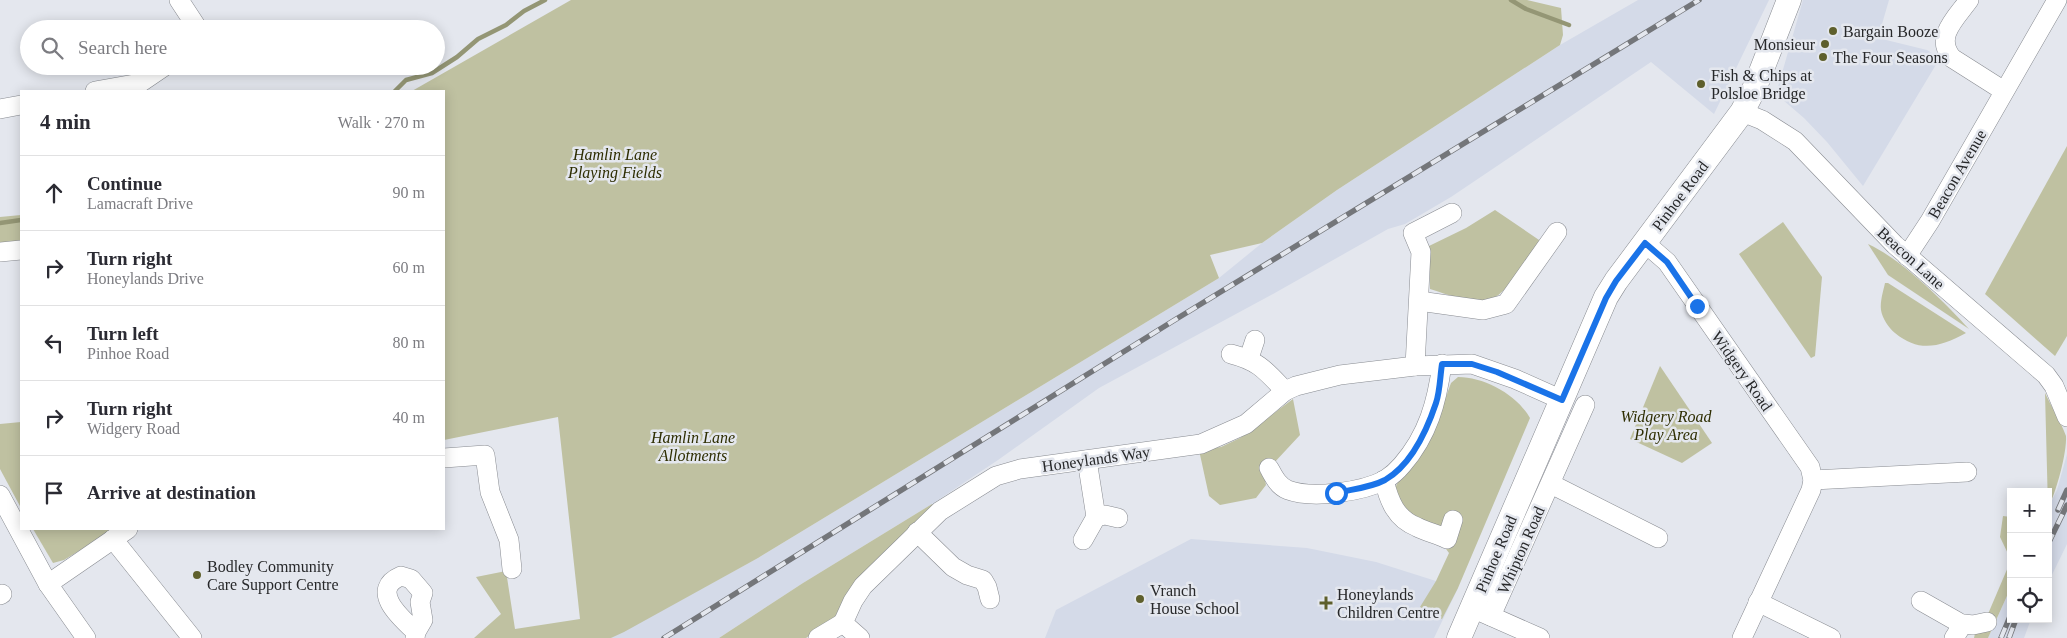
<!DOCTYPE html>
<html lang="en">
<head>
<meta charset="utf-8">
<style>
  :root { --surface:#fff; --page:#f7f7f7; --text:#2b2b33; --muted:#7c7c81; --line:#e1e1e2 }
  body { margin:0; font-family:"Times New Roman",serif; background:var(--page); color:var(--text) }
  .controls { position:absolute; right:15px; bottom:15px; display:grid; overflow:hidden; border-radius:0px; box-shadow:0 2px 12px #0003 }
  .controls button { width:45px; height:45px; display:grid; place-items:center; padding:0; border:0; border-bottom:1px solid var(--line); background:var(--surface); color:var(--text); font:25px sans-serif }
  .stop { position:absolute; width:15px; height:15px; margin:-11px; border:4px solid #1a73e8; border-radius:50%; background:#fff }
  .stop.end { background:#1a73e8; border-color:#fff; box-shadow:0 1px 5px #0008 }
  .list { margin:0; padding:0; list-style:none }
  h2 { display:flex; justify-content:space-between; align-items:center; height:65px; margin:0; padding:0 20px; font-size:21px }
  h2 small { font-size:16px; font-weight:400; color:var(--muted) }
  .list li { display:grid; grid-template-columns:32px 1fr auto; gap:15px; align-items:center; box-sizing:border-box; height:75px; padding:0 20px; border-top:1px solid var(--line) }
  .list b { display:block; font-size:19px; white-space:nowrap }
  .list p { margin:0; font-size:16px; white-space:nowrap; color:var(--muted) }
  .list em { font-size:16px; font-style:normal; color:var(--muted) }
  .icon { flex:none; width:28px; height:28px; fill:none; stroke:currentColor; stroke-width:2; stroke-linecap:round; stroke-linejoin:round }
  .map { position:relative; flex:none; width:2067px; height:638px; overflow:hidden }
  .search { position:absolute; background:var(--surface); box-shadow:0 2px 12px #0003; left:20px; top:20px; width:425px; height:55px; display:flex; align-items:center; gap:12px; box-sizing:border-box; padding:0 18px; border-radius:28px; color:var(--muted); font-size:19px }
  .panel { position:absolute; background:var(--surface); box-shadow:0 2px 12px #0003; left:20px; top:90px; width:425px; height:440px; border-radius:0px }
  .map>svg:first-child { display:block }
  .built { fill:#d4dae8 }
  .green { fill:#bfc1a1 }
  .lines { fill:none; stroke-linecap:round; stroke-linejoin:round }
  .stream { stroke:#949675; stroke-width:4.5 }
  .minor-casing { stroke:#888b91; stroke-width:20 }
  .major-casing { stroke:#888b91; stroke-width:25 }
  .minor { stroke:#fff; stroke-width:19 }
  .major { stroke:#fff; stroke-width:24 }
  .rail-casing { stroke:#74767a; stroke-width:5.5 }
  .rail { stroke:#e4e7ee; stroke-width:4; stroke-dasharray:11; stroke-linecap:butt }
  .route { stroke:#1a73e8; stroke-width:6 }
  .poi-dot { fill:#5e5f2c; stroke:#e4e7ee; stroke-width:2 }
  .labels { text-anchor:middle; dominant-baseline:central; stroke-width:5; stroke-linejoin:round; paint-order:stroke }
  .poi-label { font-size:16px; fill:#27282a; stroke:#e4e7ee; text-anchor:start }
  .park-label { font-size:16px; font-style:italic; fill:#2e2e02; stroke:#e4e7ee }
  .street-label { font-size:16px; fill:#27282a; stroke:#e4e7ee }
</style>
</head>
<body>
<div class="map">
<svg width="2067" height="638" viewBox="0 0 2067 638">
  <rect width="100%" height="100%" fill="#e4e7ee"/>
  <g class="built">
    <path d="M 1638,0 L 1769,0 L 1714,114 L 1651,62 L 1451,197 L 1405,224 L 1388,229 L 1273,294 L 1099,388 L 998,460 L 932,504 L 803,583 L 719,638 L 611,638 L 758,558 L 1219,278 L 1262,243 L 1337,190 L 1560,45 Z"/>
    <path d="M 1803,0 L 1889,0 L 1878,38 L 1927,50 L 1940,58 L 1863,186 L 1827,142 L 1804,118 L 1776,94 Z"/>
    <path d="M 2067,454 L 2067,544 L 2048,583 L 2048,508 L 2057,490 Z"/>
    <path d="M 1191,539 L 1307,548 L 1376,562 L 1458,588 L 1434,638 L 1045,638 L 1056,610 Z"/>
    <path d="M 2011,587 L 2011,619 L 2031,619 L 2024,638 L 1988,638 Z"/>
  </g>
  <g class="green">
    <path d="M 571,0 L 1527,0 L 1561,8 L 1563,35 L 1560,45 L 1337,190 L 1262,243 L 1210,255 L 1219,278 L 758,558 L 624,632 L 611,638 L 474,638 L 501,614 L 476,577 L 506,571 L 515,629 L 580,619 L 558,417 L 444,440 L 444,91 L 412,91 Z"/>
    <path d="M 2067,146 L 2067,336 L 2055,356 L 1985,294 Z"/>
    <path d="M 1495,210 L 1542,242 C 1530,257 1502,302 1483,302 C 1465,302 1447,294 1430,289 L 1429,246 L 1466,228 Z"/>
    <path d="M 21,215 L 21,243 L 0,245 L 0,217 Z"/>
    <path d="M 1783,222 L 1822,277 L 1815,356 L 1811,358 L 1739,254 Z"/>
    <path d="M 1868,244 C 1904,261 1942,300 1969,329 L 1888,275 Z"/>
    <path d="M 1885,283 L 1888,283 L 1966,333 C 1940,347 1919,353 1895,333 C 1889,328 1882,318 1881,310 C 1880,301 1883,292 1885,283 Z"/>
    <path d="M 1660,366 L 1712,443 L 1682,463 L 1630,439 Z"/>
    <path d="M 1458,377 C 1485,377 1517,395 1530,418 L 1458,588 L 1442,619 L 1420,607 L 1436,581 L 1449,553 L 1432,530 L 1404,513 L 1395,488 L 1399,480 L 1413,466 L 1432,435 L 1451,383 Z"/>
    <path d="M 2045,393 C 2052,408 2061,422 2066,436 C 2067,453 2056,493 2048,508 Z"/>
    <path d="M 1293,399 L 1300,435 L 1273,464 L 1263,469 L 1266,485 L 1256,498 L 1220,505 L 1209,496 L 1199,450 L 1221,447 L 1240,438 Z"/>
    <path d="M 21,422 L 21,508 L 0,469 L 0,424 Z"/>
    <path d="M 932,504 L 935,509 L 848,594 L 833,620 L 806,638 L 719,638 L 803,583 Z"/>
    <path d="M 2003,516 L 2011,517 L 2011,560 L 2000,537 Z"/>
    <path d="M 33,529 L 115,529 L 64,560 L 53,563 Z"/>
    <path d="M 2011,560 L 2011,587 L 1988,638 L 1974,638 L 1976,629 L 1988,614 Z"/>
  </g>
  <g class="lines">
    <g class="stream">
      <path d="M 1511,0 L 1526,9 L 1569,25"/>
      <path d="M 395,91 L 406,80 L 432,73 L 457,57 L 478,39 L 506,25 L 524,11 L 545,0"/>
      <path d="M 0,223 L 21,220"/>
    </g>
    <g class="minor-casing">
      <g id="minor">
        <path d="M 179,0 L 198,29"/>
        <path d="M 1969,0 C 1956,18 1934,37 1952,58 L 2004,91"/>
        <path d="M 95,91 L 140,83 L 165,66"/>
        <path d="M 0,109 L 21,105"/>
        <path d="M 1742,112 L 1762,120 L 1795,141 L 1895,245 L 2046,375 L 2054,386 L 2067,417"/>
        <path d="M 1452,213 L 1413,233 L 1421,252 L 1415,366 L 1472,364 L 1515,379 L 1562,400"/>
        <path d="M 1645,243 L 1667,262 L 1810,467 L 1813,480 L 1811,490 L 1742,638"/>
        <path d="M 0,252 L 21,250"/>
        <path d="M 1907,256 L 1930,221 L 2057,0"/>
        <path d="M 1419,301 L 1483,310 L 1506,304 L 1557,232"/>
        <path d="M 1231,354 C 1259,361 1266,371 1285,391"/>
        <path d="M 1249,358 L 1255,340"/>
        <path d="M 444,458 L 485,455 L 490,492 L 509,540 L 512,569"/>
        <path d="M 1269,468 C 1274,477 1278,486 1288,490 C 1312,499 1362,492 1385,480 C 1391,476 1397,471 1402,465 C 1428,435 1437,402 1442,364"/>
        <path d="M 1384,480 C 1389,501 1396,519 1417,527 C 1427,532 1437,534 1447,539 L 1453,520"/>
        <path d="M 1813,480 L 1967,472"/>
        <path d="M 1551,484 L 1658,538"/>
        <path d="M 0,495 L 48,584 L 86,638"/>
        <path d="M 1096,517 L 1105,515 L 1118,518"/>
        <path d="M 917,532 L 953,567 L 967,575 L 983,580 L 987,587 L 990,599"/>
        <path d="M 113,539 L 192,638"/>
        <path d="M 1083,540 L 1096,517 L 1087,460"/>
        <path d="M 48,584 L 128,529"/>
        <path d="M 0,595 L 2,594"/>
        <path d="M 1921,601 L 1958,622 L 1961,627 L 1954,638"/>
        <path d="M 1758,602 L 1831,638"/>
        <path d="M 1479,611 L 1540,638"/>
        <path d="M 1491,616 L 1585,405"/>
        <path d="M 1961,627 L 1964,624 L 1973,625 L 1987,622"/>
        <path d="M 415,638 L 416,632 L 423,620 L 420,602 L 423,593 L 411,579 L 401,576 C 368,590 402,619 416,632"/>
        <path d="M 818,638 L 843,623"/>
        <path d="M 860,638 L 843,623 L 853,601 L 863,586 L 940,511 L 996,476 L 1020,469 L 1201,444 L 1246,424 L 1285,391 L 1296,386 L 1340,375 L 1415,366"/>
      </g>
    </g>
    <g class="major-casing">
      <path id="major" d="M 1459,638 L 1606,297 L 1616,281 L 1742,112 L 1755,87 L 1789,0"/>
    </g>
    <use href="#minor" class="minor"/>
    <use href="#major" class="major"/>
    <g class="rail-casing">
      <g id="rail">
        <path d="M 2058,510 L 2067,490"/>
        <path d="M 2048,544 L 2067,505"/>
        <path d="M 664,638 L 1173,321 L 1699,0"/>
        <path d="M 2001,638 L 2011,614"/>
        <path d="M 2009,638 L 2016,619"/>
      </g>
    </g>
    <use href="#rail" class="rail"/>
  </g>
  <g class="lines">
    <path class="route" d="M 1336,493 C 1352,489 1370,488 1385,480 C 1411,465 1427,430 1436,403 C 1440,391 1440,377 1442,364 L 1472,364 L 1497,372 L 1562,400 L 1606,298 L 1616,281 L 1645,243 L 1667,262 L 1697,306"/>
  </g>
  <g class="poi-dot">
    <circle cx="1833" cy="31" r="5"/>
    <circle cx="1825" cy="44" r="5"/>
    <circle cx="1823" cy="57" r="5"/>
    <circle cx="1701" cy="84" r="5"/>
    <circle cx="197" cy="575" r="5"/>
    <circle cx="1140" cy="599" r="5"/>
    <path d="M1323.5 595.5h5v5h5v5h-5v5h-5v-5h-5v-5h5z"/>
  </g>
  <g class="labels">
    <g class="poi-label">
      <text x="1843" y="31">Bargain Booze</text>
      <text x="1815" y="44" text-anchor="end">Monsieur</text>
      <text x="1833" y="57">The Four Seasons</text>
      <text x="1711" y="75">Fish &amp; Chips at<tspan x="1711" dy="18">Polsloe Bridge</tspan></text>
      <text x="207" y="566">Bodley Community<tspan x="207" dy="18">Care Support Centre</tspan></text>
      <text x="1150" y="590">Vranch<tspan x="1150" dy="18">House School</tspan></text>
      <text x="1337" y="594">Honeylands<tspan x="1337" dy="18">Children Centre</tspan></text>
    </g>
    <g class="park-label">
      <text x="615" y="154">Hamlin Lane<tspan x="615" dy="18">Playing Fields</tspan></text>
      <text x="1666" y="416">Widgery Road<tspan x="1666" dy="18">Play Area</tspan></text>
      <text x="693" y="437">Hamlin Lane<tspan x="693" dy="18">Allotments</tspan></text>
    </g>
    <g class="street-label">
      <text transform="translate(1957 174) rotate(-60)">Beacon Avenue</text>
      <text transform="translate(1680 196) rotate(-53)">Pinhoe Road</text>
      <text transform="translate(1911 258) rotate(42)">Beacon Lane</text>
      <text transform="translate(1742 371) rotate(55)">Widgery Road</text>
      <text transform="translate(1096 459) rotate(-8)">Honeylands Way</text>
      <text transform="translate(1521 550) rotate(-66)">Whipton Road</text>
      <text transform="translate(1496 554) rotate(-67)">Pinhoe Road</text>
    </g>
  </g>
</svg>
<div class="controls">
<button>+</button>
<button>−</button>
<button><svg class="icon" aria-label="locate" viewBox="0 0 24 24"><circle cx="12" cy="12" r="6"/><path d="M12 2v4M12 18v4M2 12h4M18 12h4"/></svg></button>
</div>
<div class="stop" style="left:1336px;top:493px"></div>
<div class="stop end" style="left:1697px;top:306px"></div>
<div class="search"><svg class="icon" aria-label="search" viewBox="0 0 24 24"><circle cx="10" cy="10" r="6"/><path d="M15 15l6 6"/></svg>Search here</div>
<section class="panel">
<h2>4 min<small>Walk · 270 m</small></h2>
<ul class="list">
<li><svg class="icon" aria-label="ahead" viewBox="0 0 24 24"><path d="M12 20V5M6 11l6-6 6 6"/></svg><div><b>Continue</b><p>Lamacraft Drive</p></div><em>90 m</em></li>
<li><svg class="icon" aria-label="right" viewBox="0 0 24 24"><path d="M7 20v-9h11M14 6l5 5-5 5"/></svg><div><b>Turn right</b><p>Honeylands Drive</p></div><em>60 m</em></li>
<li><svg class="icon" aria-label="left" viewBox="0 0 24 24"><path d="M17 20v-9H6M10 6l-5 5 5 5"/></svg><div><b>Turn left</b><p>Pinhoe Road</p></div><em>80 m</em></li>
<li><svg class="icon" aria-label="right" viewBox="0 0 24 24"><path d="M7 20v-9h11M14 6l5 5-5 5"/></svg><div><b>Turn right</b><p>Widgery Road</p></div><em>40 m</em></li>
<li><svg class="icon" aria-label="arrive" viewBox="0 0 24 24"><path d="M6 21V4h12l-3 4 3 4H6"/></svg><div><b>Arrive at destination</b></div></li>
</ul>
</section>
</div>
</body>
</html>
